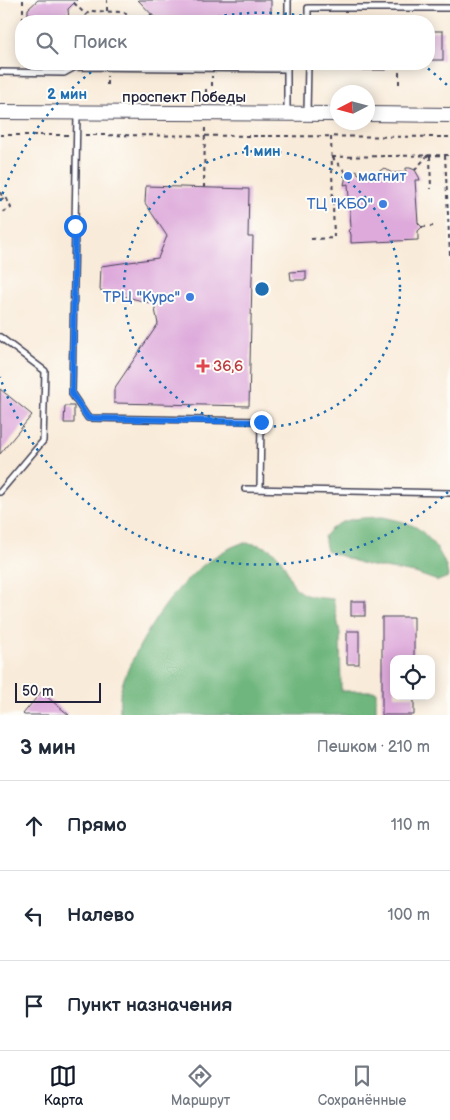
<!DOCTYPE html>
<html lang="ru">
<head>
<meta charset="utf-8">
<style>
  :root { --surface:#fff; --page:#f2f2f3; --text:#1f2937; --muted:#747a83; --line:#e0e1e3; --accent:#111827 }
  body { margin:0; font-family:"Balsamiq Sans",sans-serif; background:var(--page); color:var(--text) }
  .controls { position:absolute; right:15px; bottom:15px; display:grid; overflow:hidden; border-radius:10px; box-shadow:0 2px 12px #0003 }
  .controls button { width:45px; height:45px; display:grid; place-items:center; padding:0; border:0; border-bottom:1px solid var(--line); background:var(--surface); color:var(--text); font:25px sans-serif }
  .compass { position:absolute; left:330px; top:85px; width:45px; height:45px; border-radius:50%; background:var(--surface); box-shadow:0 2px 12px #0003; rotate:264deg }
  .scale { position:absolute; left:15px; bottom:12px; width:86px; box-sizing:border-box; padding-left:5px; border:2px solid #22223b; border-top:0; font-size:14px; line-height:18px; white-space:nowrap; color:#22223b; -webkit-text-stroke:4px #fdfcf7; paint-order:stroke }
  .stop { position:absolute; width:15px; height:15px; margin:-11px; border:4px solid #1a73e8; border-radius:50%; background:#fff }
  .stop.end { background:#1a73e8; border-color:#fff; box-shadow:0 1px 5px #0008 }
  .list { margin:0; padding:0; list-style:none }
  h2 { display:flex; justify-content:space-between; align-items:center; height:65px; margin:0; padding:0 20px; font-size:21px }
  h2 small { font-size:16px; font-weight:400; color:var(--muted) }
  .list li { display:grid; grid-template-columns:32px 1fr auto; gap:15px; align-items:center; box-sizing:border-box; height:90px; padding:0 20px; border-top:1px solid var(--line) }
  .list b { display:block; font-size:19px; white-space:nowrap }
  .list em { font-size:16px; font-style:normal; color:var(--muted) }
  .icon { flex:none; width:28px; height:28px; fill:none; stroke:currentColor; stroke-width:2; stroke-linecap:round; stroke-linejoin:round }
  .map { position:relative; flex:none; width:450px; height:715px; overflow:hidden }
  .search { position:absolute; background:var(--surface); box-shadow:0 2px 12px #0003; left:15px; right:15px; top:15px; height:55px; display:flex; align-items:center; gap:12px; box-sizing:border-box; padding:0 18px; border-radius:20px; color:var(--muted); font-size:19px }
  .sheet { height:335px; background:var(--surface) }
  nav { display:flex; justify-content:space-around; align-items:center; box-sizing:border-box; height:70px; border-top:1px solid var(--line); background:var(--surface); font-size:14px; color:var(--muted) }
  nav a { display:grid; justify-items:center; gap:2px }
  nav .on { color:var(--accent) }
  .map>svg:first-child { display:block }
  .forest { fill:#6eb67d; stroke:#486c5c }
  .building { fill:#deaadb }
  .lines { fill:none; stroke-linecap:round; stroke-linejoin:round }
  .lane-casing { stroke:#424053; stroke-width:8 }
  .secondary-casing { stroke:#424053; stroke-width:16 }
  .path { stroke:#424053; stroke-width:2; stroke-dasharray:4 4; stroke-linecap:butt }
  .lane { stroke:#fff; stroke-width:5 }
  .secondary { stroke:#fff; stroke-width:14 }
  .route { stroke:#1a73e8; stroke-width:6 }
  .ring { fill:none; stroke:#1f6fb2; stroke-width:2.5; stroke-dasharray:2.5 5 }
  .shop-dot { fill:#3f7fe0; stroke:#fdfcf7; stroke-width:2 }
  .health-dot { fill:#e0444e; stroke:#fdfcf7; stroke-width:2 }
  .labels { text-anchor:middle; dominant-baseline:central; stroke-width:4; stroke-linejoin:round; paint-order:stroke }
  .street-label { font-size:15px; fill:#22223b; stroke:#fdfcf7 }
  .shop-label { font-size:15px; fill:#366cbe; stroke:#fdfcf7; text-anchor:end }
  .health-label { font-size:15px; fill:#be3a42; stroke:#fdfcf7; text-anchor:start }
  .centre { fill:#1f6fb2; stroke:#fdfcf7; stroke-width:2.5 }
  .ring-label { font-size:15px; text-anchor:middle; font-weight:bold; fill:#1f6fb2; stroke:#fdfcf7; stroke-width:4; stroke-linejoin:round; paint-order:stroke }
</style>
</head>
<body>
<div class="map">
<svg width="450" height="715" viewBox="0 0 450 715">
  <rect width="100%" height="100%" fill="#fdfcf7"/>
  <filter id="ink" filterUnits="userSpaceOnUse"><feTurbulence type="fractalNoise" baseFrequency=".02" numOctaves="2"/><feDisplacementMap in="SourceGraphic" scale="10" xChannelSelector="R" yChannelSelector="G"/><feConvolveMatrix kernelMatrix="1 2 1 2 8 2 1 2 1" color-interpolation-filters="sRGB"/></filter>
  <filter id="wash" filterUnits="userSpaceOnUse"><feTurbulence type="fractalNoise" baseFrequency=".0096" numOctaves="4" result="noise"/><feDisplacementMap in="SourceGraphic" scale="20" xChannelSelector="R" yChannelSelector="G"/><feGaussianBlur stdDeviation="1.12" result="paint"/><feColorMatrix in="noise" values="0 0 0 0 0 0 0 0 0 0 0 0 0 0 0 0 0 1.4 0 .05"/><feComposite in="paint" operator="in"/></filter>
  <g filter="url(#wash)">
    <rect width="100%" height="100%" fill="#f9ebd9"/>
    <g class="forest">
      <path d="M 383,517 C 395,520 410,522 420,530 C 433,541 447,560 448,577 L 438,581 L 415,573 L 366,565 L 327,551 L 324,537 C 337,517 361,518 383,517 Z"/>
      <path d="M 242,543 C 297,544 279,585 306,595 C 314,598 325,598 333,599 L 340,633 L 341,691 L 376,691 L 376,715 L 120,715 C 120,705 119,695 122,685 C 125,674 131,663 136,653 C 158,610 194,560 242,543 Z"/>
    </g>
    <g id="blocks">
      <g class="building">
        <path d="M 38,0 L 77,0 L 68,9 L 69,21 L 28,21 L 28,9 Z"/>
        <path d="M 138,0 L 271,0 L 271,21 L 158,21 Z"/>
        <rect x="429" y="31" width="14" height="29"/>
        <rect x="360" y="64" width="26" height="6"/>
        <path d="M 384,168 L 392,173 L 406,172 L 406,168 L 410,168 L 415,170 L 419,177 L 420,180 L 415,180 L 418,223 L 422,227 L 418,231 L 418,240 L 351,243 L 351,234 L 348,231 L 351,227 L 348,184 L 344,185 L 346,176 L 357,170 L 358,174 L 377,173 Z"/>
        <path d="M 146,186 L 249,189 L 248,237 L 253,237 L 249,406 L 114,403 L 114,389 L 158,324 L 154,304 L 100,290 L 101,266 L 158,258 L 167,236 L 145,203 Z"/>
        <path d="M 306,271 L 306,280 L 291,280 L 290,272 Z"/>
        <path d="M 0,389 L 32,415 L 0,454 Z"/>
        <path d="M 65,406 L 74,406 L 74,423 L 64,423 Z"/>
        <rect x="351" y="601" width="14" height="15"/>
        <path d="M 382,617 L 414,617 L 414,659 L 394,659 L 394,696 L 414,696 L 414,715 L 382,715 Z"/>
        <rect x="347" y="631" width="12" height="33"/>
        <path d="M 41,692 L 69,715 L 24,715 L 23,714 Z"/>
      </g>
    </g>
  </g>
  <g filter="url(#ink)">
    <use href="#blocks" fill-opacity="0" stroke="#424053" stroke-width="1"/>
    <g class="lines">
      <g class="lane-casing">
        <g id="lane">
          <path d="M 288,21 L 288,0"/>
          <path d="M 308,21 L 308,8 L 450,8"/>
          <path d="M 0,72 L 64,73 L 75,67 L 287,69"/>
          <path d="M 287,113 L 287,64"/>
          <path d="M 307,113 L 308,64"/>
          <path d="M 77,114 L 72,394 L 88,418 L 261,421 L 260,489"/>
          <path d="M 0,337 L 45,371 L 43,441 L 0,492"/>
          <path d="M 245,489 L 450,493"/>
        </g>
      </g>
      <g class="secondary-casing">
        <g id="secondary">
          <path d="M 0,112 L 338,114"/>
          <path d="M 368,114 L 450,115"/>
        </g>
      </g>
      <g class="path">
        <path d="M 23,0 L 23,21"/>
        <path d="M 74,3 L 86,15"/>
        <path d="M 107,11 L 107,0"/>
        <path d="M 80,21 L 90,11 L 124,12 L 133,21"/>
        <path d="M 144,21 L 152,14"/>
        <path d="M 399,64 L 399,86"/>
        <path d="M 107,85 L 107,76"/>
        <path d="M 212,86 L 212,76"/>
        <path d="M 206,101 L 206,86"/>
        <path d="M 0,135 L 68,135"/>
        <path d="M 85,135 L 450,137"/>
        <path d="M 445,155 L 450,255"/>
        <path d="M 430,156 L 431,189"/>
        <path d="M 332,157 L 450,155"/>
        <path d="M 332,157 L 347,174"/>
        <path d="M 415,170 L 428,155"/>
        <path d="M 204,188 L 205,126"/>
        <path d="M 0,192 L 3,198"/>
        <path d="M 0,200 L 6,197 L 11,208 L 0,213"/>
        <path d="M 422,227 L 433,226"/>
        <path d="M 311,239 L 334,238 L 331,137"/>
      </g>
      <use href="#lane" class="lane"/>
      <use href="#secondary" class="secondary"/>
    </g>
  </g>
  <g class="lines" filter="url(#ink)">
    <path class="route" d="M 75,226 L 72,394 L 88,418 L 261,422"/>
  </g>
  <g class="ring">
    <circle cx="262" cy="289" r="138"/>
    <path d="M448 492A276 276 0 0 1 0 377M0 201A276 276 0 0 1 102 64M195 21A276 276 0 0 1 329 21M422 64A276 276 0 0 1 448 86"/>
  </g>
  <g class="shop-dot">
    <circle cx="348" cy="176" r="5"/>
    <circle cx="383" cy="204" r="5"/>
    <circle cx="190" cy="297" r="5"/>
  </g>
  <path class="health-dot" d="M200.5 358.5h5v5h5v5h-5v5h-5v-5h-5v-5h5z"/>
  <g class="labels">
    <g class="street-label">
      <text x="184" y="97">проспект Победы</text>
    </g>
    <g class="shop-label">
      <text x="358" y="176" text-anchor="start">магнит</text>
      <text x="373" y="204">ТЦ "КБО"</text>
      <text x="180" y="297">ТРЦ "Курс"</text>
    </g>
    <g class="health-label">
      <text x="213" y="366">36,6</text>
    </g>
  </g>
  <circle cx="262" cy="289" r="8" class="centre"/>
  <g class="ring-label">
    <text x="67" y="99">2 мин</text>
    <text x="262" y="156">1 мин</text>
  </g>
</svg>
<div class="controls">
<button><svg class="icon" aria-label="locate" viewBox="0 0 24 24"><circle cx="12" cy="12" r="6"/><path d="M12 2v4M12 18v4M2 12h4M18 12h4"/></svg></button>
</div>
<svg class="compass" viewBox="-18 -18 36 36"><path d="M0-13l5 13h-10z" fill="#e53935"/><path d="M0 13l5-13h-10z" fill="#747a83"/></svg>
<div class="scale">50 m</div>
<div class="stop" style="left:75px;top:226px"></div>
<div class="stop end" style="left:261px;top:422px"></div>
<div class="search"><svg class="icon" aria-label="search" viewBox="0 0 24 24"><circle cx="10" cy="10" r="6"/><path d="M15 15l6 6"/></svg>Поиск</div>
</div>
<section class="sheet">
<h2>3 мин<small>Пешком · 210 m</small></h2>
<ul class="list">
<li><svg class="icon" aria-label="ahead" viewBox="0 0 24 24"><path d="M12 20V5M6 11l6-6 6 6"/></svg><div><b>Прямо</b></div><em>110 m</em></li>
<li><svg class="icon" aria-label="left" viewBox="0 0 24 24"><path d="M17 20v-9H6M10 6l-5 5 5 5"/></svg><div><b>Налево</b></div><em>100 m</em></li>
<li><svg class="icon" aria-label="arrive" viewBox="0 0 24 24"><path d="M6 21V4h12l-3 4 3 4H6"/></svg><div><b>Пункт назначения</b></div></li>
</ul>
</section>
<nav>
<a class="on"><svg class="icon" aria-label="map" viewBox="0 0 24 24"><path d="M3 6l6-2 6 2 6-2v14l-6 2-6-2-6 2zM9 4v14M15 6v14"/></svg>Карта</a>
<a><svg class="icon" aria-label="directions" viewBox="0 0 24 24"><path d="M12 3l9 9-9 9-9-9zM9 14v-3h6M13 9l2 2-2 2"/></svg>Маршрут</a>
<a><svg class="icon" aria-label="saved" viewBox="0 0 24 24"><path d="M7 4h10v16l-5-4-5 4z"/></svg>Сохранённые</a>
</nav>
</body>
</html>
